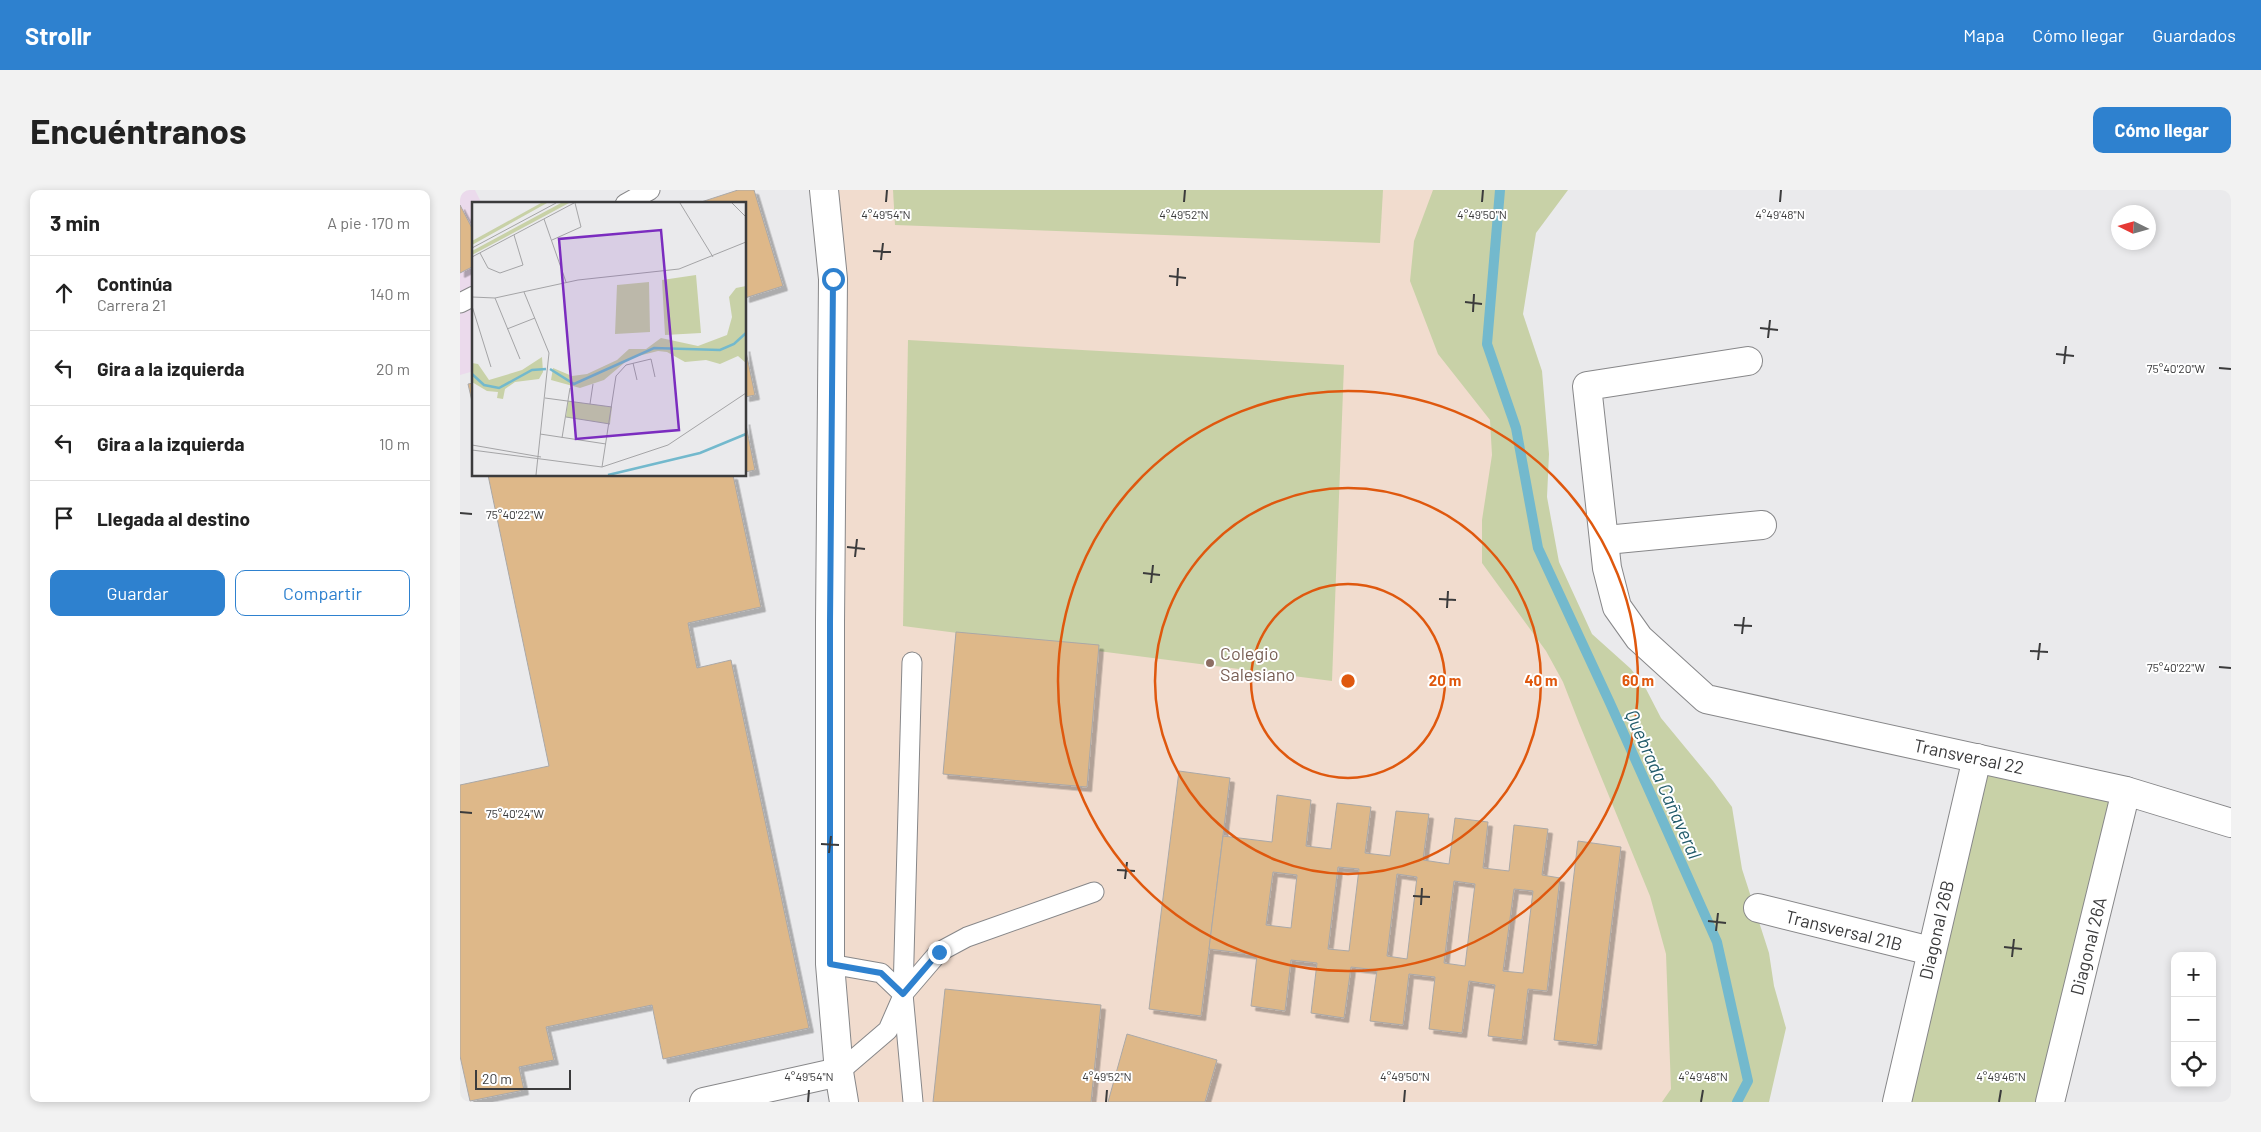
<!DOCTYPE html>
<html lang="es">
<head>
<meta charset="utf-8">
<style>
  :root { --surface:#fff; --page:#f2f2f2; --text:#222; --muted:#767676; --line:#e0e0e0; --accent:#2e81cf }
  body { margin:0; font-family:Barlow,sans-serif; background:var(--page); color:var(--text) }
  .controls { position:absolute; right:15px; bottom:15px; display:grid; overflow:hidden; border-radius:10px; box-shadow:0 2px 8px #0003 }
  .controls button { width:45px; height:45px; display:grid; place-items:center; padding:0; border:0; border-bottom:1px solid var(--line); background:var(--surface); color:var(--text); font:25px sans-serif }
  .compass { position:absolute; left:1651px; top:15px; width:45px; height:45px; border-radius:50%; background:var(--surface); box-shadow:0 2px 8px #0003; rotate:275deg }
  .scale { position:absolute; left:15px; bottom:12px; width:96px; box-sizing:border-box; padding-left:5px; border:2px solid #3b3b3c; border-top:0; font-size:14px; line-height:18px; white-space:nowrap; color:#3b3b3c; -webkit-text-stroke:4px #fff; paint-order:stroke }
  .stop { position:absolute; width:15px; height:15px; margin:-11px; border:4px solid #2e81cf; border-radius:50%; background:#fff }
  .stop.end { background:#2e81cf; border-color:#fff; box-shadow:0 1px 5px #0008 }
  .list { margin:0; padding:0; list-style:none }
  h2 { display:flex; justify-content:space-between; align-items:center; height:65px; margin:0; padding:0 20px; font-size:21px }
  h2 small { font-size:16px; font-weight:400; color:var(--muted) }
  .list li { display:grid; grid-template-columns:32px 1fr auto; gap:15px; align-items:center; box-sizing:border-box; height:75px; padding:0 20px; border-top:1px solid var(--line) }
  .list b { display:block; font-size:19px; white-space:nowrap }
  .list p { margin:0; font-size:16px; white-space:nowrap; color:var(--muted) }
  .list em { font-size:16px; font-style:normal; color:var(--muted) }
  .actions { display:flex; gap:10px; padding:15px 20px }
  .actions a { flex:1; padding:11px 0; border:1px solid var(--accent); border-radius:10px; text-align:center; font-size:18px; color:var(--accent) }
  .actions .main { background:var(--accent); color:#fff }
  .icon { flex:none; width:28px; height:28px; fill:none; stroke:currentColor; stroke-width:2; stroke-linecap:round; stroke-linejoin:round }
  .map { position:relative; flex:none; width:1771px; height:912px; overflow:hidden; border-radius:10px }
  header { display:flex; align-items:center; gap:30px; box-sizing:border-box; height:70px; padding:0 25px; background:var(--accent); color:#fff }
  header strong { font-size:24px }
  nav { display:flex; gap:28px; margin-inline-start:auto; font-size:18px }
  .intro { display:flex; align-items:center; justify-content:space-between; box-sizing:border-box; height:120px; padding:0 30px }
  h1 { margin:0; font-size:35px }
  .button { padding:12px 22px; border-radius:10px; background:var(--accent); color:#fff; font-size:18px; font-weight:700 }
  main { display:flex; gap:30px; padding:0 30px }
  aside { flex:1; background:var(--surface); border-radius:10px; box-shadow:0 2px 8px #0003 }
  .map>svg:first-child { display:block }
  .commercial { fill:#ebdaec }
  .education { fill:#f1dcce }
  .green { fill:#c8d1a7 }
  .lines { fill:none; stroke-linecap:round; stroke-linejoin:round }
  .stream { stroke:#73b9cd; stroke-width:10 }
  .building { fill:#deb889; stroke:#aaa8a7; fill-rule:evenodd; filter:url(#shadow) }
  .service-casing { stroke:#878789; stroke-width:21 }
  .minor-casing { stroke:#878789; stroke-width:30 }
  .tertiary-casing { stroke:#878789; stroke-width:30 }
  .service { stroke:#fff; stroke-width:19 }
  .minor { stroke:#fff; stroke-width:28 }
  .tertiary { stroke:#fff; stroke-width:28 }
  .route { stroke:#2e81cf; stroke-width:6 }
  .ticks { fill:none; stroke:#3b3b3c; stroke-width:2 }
  .ring { fill:none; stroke:#df580e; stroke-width:2.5 }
  .education-dot { fill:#8d6e63; stroke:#fff; stroke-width:2 }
  .labels { text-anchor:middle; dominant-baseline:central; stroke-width:4; stroke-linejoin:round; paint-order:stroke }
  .education-label { font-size:18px; fill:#785e54; stroke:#fff; text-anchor:start }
  .street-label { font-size:18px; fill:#3b3b3c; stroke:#fff }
  .water-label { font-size:19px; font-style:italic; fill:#235c6b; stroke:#fff }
  .inset-river { fill:none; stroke:#73b9cd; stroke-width:2.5 }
  .inset-road { fill:none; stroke:#a4a4a6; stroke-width:1 }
  .view { fill:#7b2cbf; fill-opacity:0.15; stroke:#7b2cbf; stroke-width:2.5 }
  .inset-edge { fill:none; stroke:#3b3b3c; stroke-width:2.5 }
  .ticks-label { font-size:12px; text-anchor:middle; fill:#3b3b3c; stroke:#fff; stroke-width:4; stroke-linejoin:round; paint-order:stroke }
  .centre { fill:#df580e; stroke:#fff; stroke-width:2.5 }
  .ring-label { font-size:15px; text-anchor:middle; font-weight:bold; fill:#df580e; stroke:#fff; stroke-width:4; stroke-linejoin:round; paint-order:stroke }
</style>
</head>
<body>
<header>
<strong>Strollr</strong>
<nav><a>Mapa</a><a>Cómo llegar</a><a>Guardados</a></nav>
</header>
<div class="intro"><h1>Encuéntranos</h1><a class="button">Cómo llegar</a></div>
<main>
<aside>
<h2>3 min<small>A pie · 170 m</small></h2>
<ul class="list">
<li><svg class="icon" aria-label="ahead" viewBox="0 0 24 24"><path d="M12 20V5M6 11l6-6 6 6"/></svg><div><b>Continúa</b><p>Carrera 21</p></div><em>140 m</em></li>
<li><svg class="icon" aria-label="left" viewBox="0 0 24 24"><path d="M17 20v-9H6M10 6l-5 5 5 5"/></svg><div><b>Gira a la izquierda</b></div><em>20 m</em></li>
<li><svg class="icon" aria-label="left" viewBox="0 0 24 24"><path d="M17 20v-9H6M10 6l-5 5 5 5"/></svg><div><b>Gira a la izquierda</b></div><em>10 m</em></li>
<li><svg class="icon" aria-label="arrive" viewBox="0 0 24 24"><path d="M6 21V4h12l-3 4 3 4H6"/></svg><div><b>Llegada al destino</b></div></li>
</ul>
<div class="actions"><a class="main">Guardar</a><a>Compartir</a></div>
</aside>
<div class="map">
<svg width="1771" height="912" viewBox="0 0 1771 912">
  <defs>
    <filter id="shadow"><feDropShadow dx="4.5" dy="4.5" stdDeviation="0" flood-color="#0004"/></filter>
  </defs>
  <rect width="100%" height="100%" fill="#eaeaec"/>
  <path class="commercial" d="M 0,0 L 15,0 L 22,14 L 14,14 L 14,181 L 0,185 Z"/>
  <path class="education" d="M 364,0 L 1040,0 L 1078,358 L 1277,912 L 384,912 Z"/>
  <g class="green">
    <path d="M 433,0 L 923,0 L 920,53 L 435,35 Z"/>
    <path d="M 973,0 L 1108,0 L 1076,43 L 1063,124 L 1082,181 L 1089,264 L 1087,307 L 1099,372 L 1132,444 L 1171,479 L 1186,499 L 1201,528 L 1253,591 L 1272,617 L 1282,679 L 1309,763 L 1314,796 L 1326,838 L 1309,912 L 1202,912 L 1211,899 L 1206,764 L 1190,706 L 1119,533 L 1103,492 L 1086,461 L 1022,373 L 1022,330 L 1032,265 L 1030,230 L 978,164 L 950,91 L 954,51 Z"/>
    <path d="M 448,150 L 884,175 L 872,491 L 443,436 Z"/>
    <path d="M 1517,568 L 1666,601 L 1590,912 L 1437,912 Z"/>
  </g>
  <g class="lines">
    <path class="stream" d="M 1040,0 L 1027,154 L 1056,238 L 1078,358 L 1150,513 L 1257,752 L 1288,891 L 1277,912"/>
  </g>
  <g class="building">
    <path d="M 278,0 L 294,0 L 323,96 L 285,108 L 285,14 L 235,14 Z"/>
    <path d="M 0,15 L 14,42 L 14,76 L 0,83 Z"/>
    <path d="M 285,157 L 295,205 L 285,207 Z"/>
    <path d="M 14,193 L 14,220 L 8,194 Z"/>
    <path d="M 285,230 L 295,280 L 285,282 Z"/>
    <path d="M 28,285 L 273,285 L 301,417 L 228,433 L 237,478 L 271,470 L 349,838 L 203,869 L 192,815 L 86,837 L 94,870 L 59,877 L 64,900 L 10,911 L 0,866 L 0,595 L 89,576 Z"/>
    <path d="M 496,442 L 639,455 L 627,597 L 483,584 Z"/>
    <path d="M 719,581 L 770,588 L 741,826 L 689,819 Z"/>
    <path d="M 817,605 L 851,610 L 846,656 L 871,659 L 877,613 L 911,617 L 905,663 L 930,666 L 936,621 L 969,624 L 963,670 L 989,674 L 995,628 L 1028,632 L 1023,678 L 1049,681 L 1054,635 L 1088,639 L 1082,685 L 1100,688 L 1087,801 L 1068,799 L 1062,850 L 1028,846 L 1035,795 L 1009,791 L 1002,843 L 969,839 L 975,787 L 949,784 L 943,835 L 910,831 L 917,780 L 891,777 L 884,828 L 851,823 L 857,773 L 831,770 L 825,821 L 791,816 L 797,765 L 749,759 L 763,646 L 812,652 ZM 878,677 L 899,679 L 889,761 L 868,759 ZM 813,682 L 837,685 L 831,738 L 806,735 ZM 937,684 L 957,687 L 947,769 L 927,766 ZM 994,691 L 1015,694 L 1005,776 L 984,773 ZM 1054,699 L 1073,701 L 1063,783 L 1043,781 Z"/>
    <path d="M 1118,651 L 1161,657 L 1137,855 L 1094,850 Z"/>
    <path d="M 485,799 L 641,815 L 631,912 L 473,912 Z"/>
    <path d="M 667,844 L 757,870 L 745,912 L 648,912 Z"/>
  </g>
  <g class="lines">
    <g class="service-casing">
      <g id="service">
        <path d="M 165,14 L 190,0"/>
        <path d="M 0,113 L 14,106"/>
        <path d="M 452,472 L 443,804 L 453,912"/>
        <path d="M 370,774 L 421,783 L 443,804 L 479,762 L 507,747 L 634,702"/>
        <path d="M 379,882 L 428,840 L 442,808"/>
      </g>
    </g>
    <g class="minor-casing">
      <g id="minor">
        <path d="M 1288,171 L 1127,196 L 1147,378 L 1157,417 L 1179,448 L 1246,509 L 1666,601 L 1771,633"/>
        <path d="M 1146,350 L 1302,335"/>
        <path d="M 1298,718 L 1471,761"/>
        <path d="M 244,912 L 379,882"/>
        <path d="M 1437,912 L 1517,568"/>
        <path d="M 1590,912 L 1666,601"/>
      </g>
    </g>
    <g class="tertiary-casing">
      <path id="tertiary" d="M 364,0 L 373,89 L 370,432 L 370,774 L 379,882 L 384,912"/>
    </g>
    <use href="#service" class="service"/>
    <use href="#minor" class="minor"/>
    <use href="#tertiary" class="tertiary"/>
  </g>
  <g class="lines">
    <path class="route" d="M 373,89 L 370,432 L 370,774 L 421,783 L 443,804 L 479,762"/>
  </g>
  <path class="ticks" d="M 426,12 L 427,0M 724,12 L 725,0M 1022,12 L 1023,0M 1320,12 L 1321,0M 413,61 L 431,62M 421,70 L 423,53M 709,86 L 726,88M 717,96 L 718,78M 1005,112 L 1022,114M 1013,122 L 1014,104M 1300,138 L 1318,140M 1308,148 L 1310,130M 1596,164 L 1614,166M 1604,174 L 1606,156M 1759,178 L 1771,179M 0,323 L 12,324M 387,357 L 405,359M 395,367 L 397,349M 683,383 L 700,385M 691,393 L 693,375M 979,409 L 996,410M 987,418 L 988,401M 1274,435 L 1292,436M 1282,444 L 1284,427M 1570,461 L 1588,462M 1578,470 L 1580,453M 1759,477 L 1771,478M 0,622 L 12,623M 361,654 L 379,655M 369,663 L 371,646M 657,680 L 675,681M 665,689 L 667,672M 953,706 L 970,707M 961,715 L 962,698M 1248,731 L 1266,733M 1256,741 L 1258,723M 1544,757 L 1562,759M 1552,767 L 1554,749M 348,912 L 349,900M 646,912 L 647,900M 944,912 L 945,900M 1241,912 L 1243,900M 1539,912 L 1541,900"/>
  <g class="ring">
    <circle cx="888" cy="491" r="97"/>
    <circle cx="888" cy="491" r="193"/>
    <circle cx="888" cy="491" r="290"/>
  </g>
  <circle class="education-dot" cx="750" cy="473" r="5"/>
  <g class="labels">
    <g class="education-label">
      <text x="760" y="463">Colegio<tspan x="760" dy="21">Salesiano</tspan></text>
    </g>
    <g class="street-label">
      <text transform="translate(1509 566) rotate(12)">Transversal 22</text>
      <text transform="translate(1384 740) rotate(14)">Transversal 21B</text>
      <text transform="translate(1476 740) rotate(-77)">Diagonal 26B</text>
      <text transform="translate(1628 756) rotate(-76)">Diagonal 26A</text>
    </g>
    <g class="water-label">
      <text transform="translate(1204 594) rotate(66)">Quebrada Cañaveral</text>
    </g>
  </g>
  <g transform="translate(12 12)">
    <rect width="274" height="274" fill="#eaeaec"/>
    <path d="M 69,1 L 75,1 L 0,43 L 0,39 ZM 89,1 L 97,1 L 0,53 L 0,49 ZM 224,73 L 229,131 L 193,133 L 190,78 ZM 177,80 L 178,130 L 143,132 L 145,83 ZM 274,84 L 274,161 L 266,154 L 248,162 L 234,158 L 213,160 L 195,150 L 186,149 L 158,156 L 132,178 L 108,186 L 79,178 L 81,166 L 100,174 L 115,172 L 145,158 L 157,147 L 174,147 L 189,136 L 226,144 L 255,133 L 260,115 L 257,95 L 264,86 ZM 70,155 L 71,170 L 67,177 L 43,180 L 33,187 L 31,197 L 25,196 L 26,190 L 15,189 L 0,180 L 0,161 L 6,162 L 17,178 L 50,168 ZM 96,199 L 140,205 L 138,222 L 94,215 Z" fill="#c8d1a7"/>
    <path class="inset-river" d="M 78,167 L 102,182 L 182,146 L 248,148 L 262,142 L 274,131M 0,172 L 12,183 L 27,186 L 60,168 L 74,167M 136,273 L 228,251 L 274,232"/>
    <path class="inset-road" d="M 208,1 L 241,55M 260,1 L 274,15M 72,17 L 94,80M 80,38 L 109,25 L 103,1M 0,46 L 84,1M 8,51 L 16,66 L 28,71 L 51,63 L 42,33M 0,55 L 102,1M 52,90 L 77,151 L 64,273M 0,95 L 23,96 L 106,78 L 207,67 L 274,40M 23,96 L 48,157M 0,104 L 19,165M 35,127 L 63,116M 161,161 L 165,178M 73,196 L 140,205M 118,202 L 121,182M 94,215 L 138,222M 68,232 L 134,242M 90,236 L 98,186M 0,243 L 69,255M 0,248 L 130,265 L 196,243 L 274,191M 130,265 L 144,174 L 154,163 L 179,157 L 183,175"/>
    <path class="view" d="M 189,28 L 207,228 L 104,237 L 87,37 Z"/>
    <rect width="274" height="274" class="inset-edge"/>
  </g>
  <g class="ticks-label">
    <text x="426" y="29">4°49'54"N</text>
    <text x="724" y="29">4°49'52"N</text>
    <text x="1022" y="29">4°49'50"N</text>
    <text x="1320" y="29">4°49'48"N</text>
    <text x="1716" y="183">75°40'20"W</text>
    <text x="55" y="329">75°40'22"W</text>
    <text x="1716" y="482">75°40'22"W</text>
    <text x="55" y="628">75°40'24"W</text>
    <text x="349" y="891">4°49'54"N</text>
    <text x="647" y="891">4°49'52"N</text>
    <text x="945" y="891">4°49'50"N</text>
    <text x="1243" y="891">4°49'48"N</text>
    <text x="1541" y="891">4°49'46"N</text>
  </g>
  <circle cx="888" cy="491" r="8" class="centre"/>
  <g class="ring-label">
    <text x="985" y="496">20 m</text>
    <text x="1081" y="496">40 m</text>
    <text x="1178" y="496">60 m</text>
  </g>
</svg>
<div class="controls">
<button>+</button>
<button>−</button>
<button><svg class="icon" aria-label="locate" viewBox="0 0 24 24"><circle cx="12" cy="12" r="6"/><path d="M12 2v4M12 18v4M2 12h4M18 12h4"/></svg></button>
</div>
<svg class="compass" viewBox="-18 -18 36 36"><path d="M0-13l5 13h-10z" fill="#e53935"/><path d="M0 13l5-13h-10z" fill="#767676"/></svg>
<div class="scale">20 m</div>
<div class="stop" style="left:373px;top:89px"></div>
<div class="stop end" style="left:479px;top:762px"></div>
</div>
</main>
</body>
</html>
